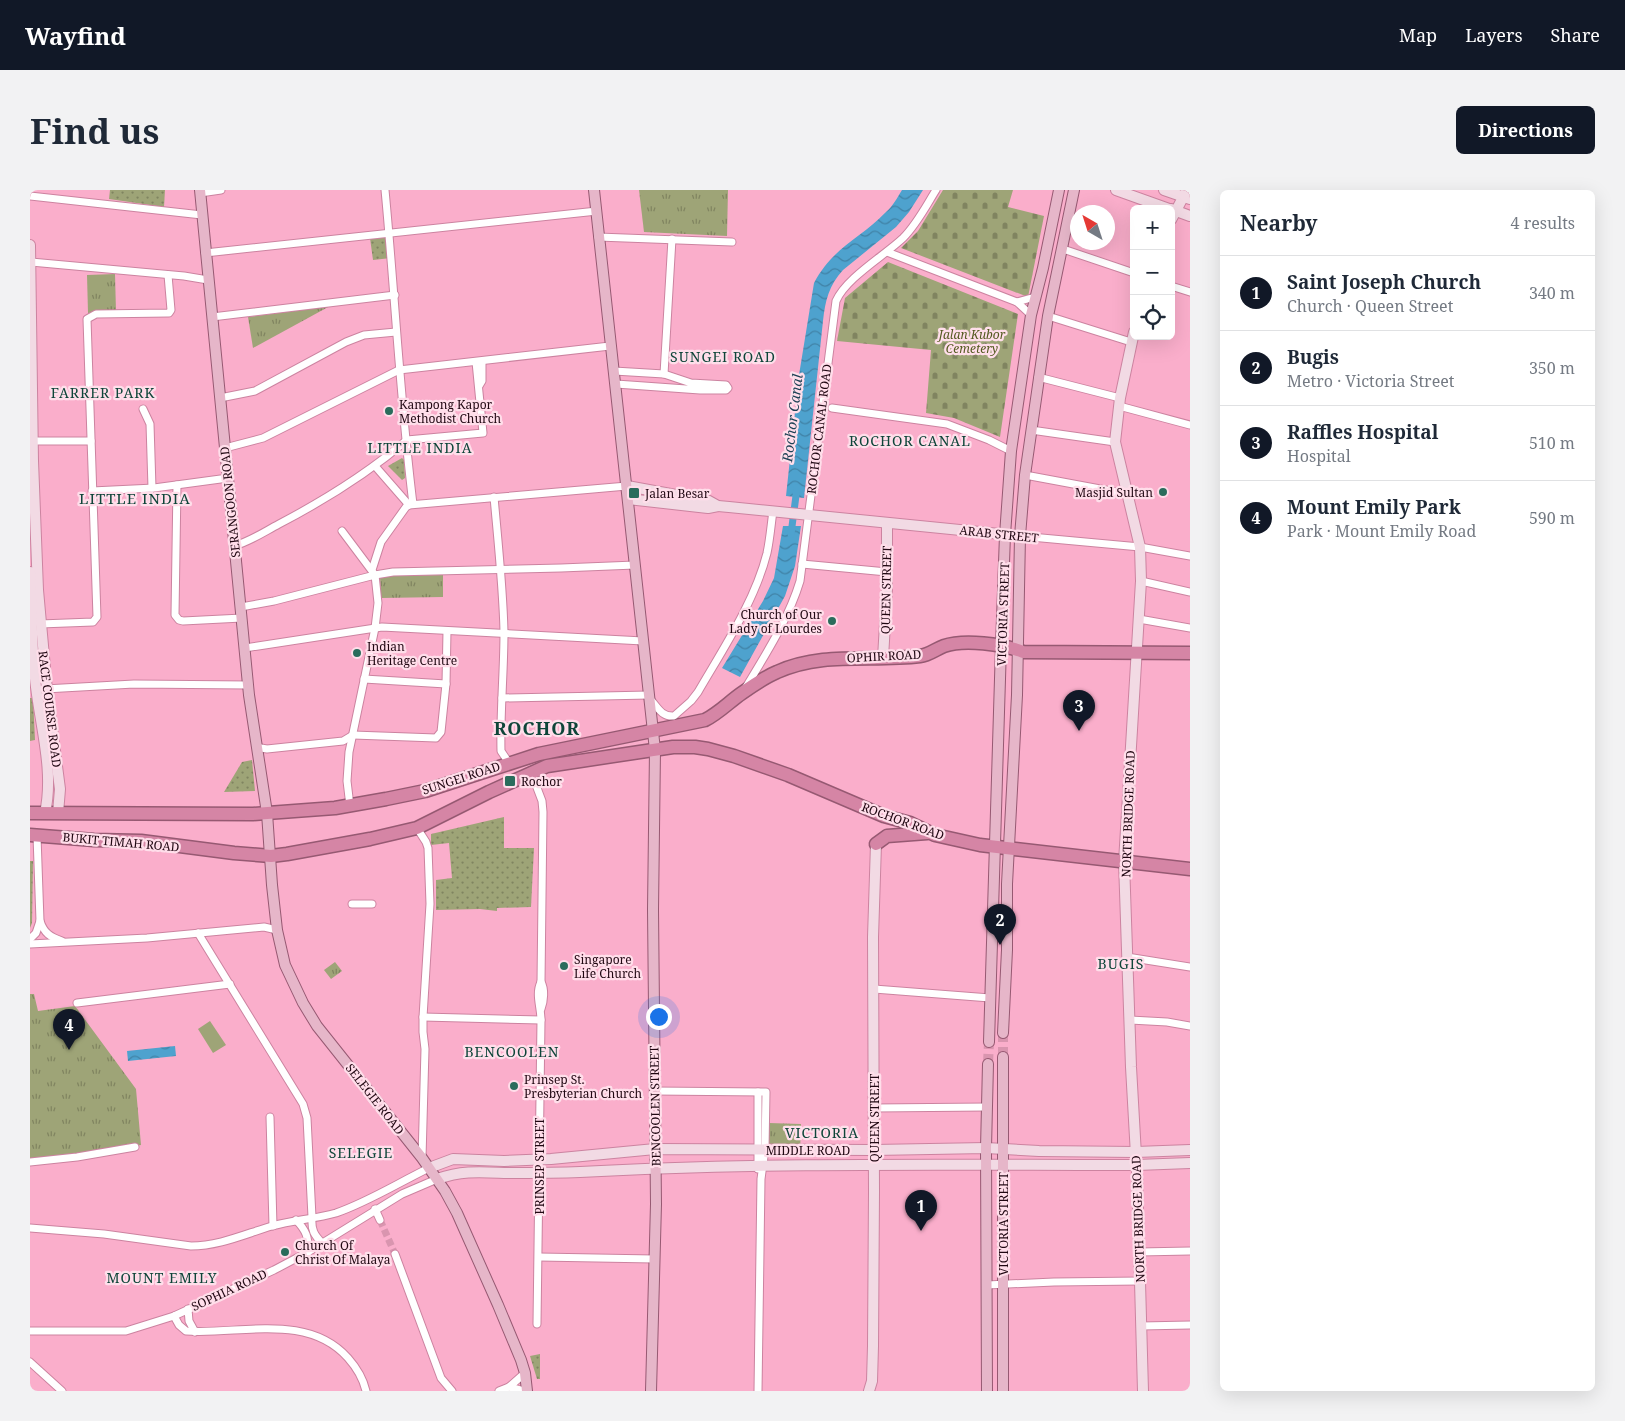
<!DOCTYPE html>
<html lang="en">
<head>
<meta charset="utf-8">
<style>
  :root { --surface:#fff; --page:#f2f2f3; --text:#1f2937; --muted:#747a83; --line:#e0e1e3; --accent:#111827 }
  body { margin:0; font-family:"Noto Serif",serif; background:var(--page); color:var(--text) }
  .controls { position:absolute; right:15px; top:15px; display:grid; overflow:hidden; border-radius:8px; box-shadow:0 5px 20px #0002 }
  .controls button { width:45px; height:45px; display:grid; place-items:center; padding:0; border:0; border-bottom:1px solid var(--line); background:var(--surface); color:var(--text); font:25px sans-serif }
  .compass { position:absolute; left:1040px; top:15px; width:45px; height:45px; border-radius:50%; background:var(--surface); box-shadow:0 5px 20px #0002; rotate:321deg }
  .you { position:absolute; left:628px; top:826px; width:18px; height:18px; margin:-12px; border:4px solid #fff; border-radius:50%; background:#1a73e8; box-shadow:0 0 0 8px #1a73e833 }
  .badge { display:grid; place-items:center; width:32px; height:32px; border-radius:50%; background:var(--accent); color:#fff; font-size:16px; font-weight:700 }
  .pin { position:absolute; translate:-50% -41px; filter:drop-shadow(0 1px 2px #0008) }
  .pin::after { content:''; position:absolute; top:26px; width:18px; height:15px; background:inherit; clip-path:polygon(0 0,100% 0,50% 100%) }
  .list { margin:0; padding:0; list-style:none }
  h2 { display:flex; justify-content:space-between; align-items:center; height:65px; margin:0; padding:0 20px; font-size:21px }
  h2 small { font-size:16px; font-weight:400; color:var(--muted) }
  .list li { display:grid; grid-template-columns:32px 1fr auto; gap:15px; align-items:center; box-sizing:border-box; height:75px; padding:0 20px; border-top:1px solid var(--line) }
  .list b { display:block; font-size:19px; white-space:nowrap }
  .list p { margin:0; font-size:16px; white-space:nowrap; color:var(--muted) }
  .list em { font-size:16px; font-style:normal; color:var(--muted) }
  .icon { flex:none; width:28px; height:28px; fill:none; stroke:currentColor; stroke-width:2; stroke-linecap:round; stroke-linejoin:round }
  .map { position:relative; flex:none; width:1160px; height:1201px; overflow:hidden; border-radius:8px }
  header { display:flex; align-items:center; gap:30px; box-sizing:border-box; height:70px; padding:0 25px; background:var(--accent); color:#fff }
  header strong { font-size:24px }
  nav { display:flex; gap:28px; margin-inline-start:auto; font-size:18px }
  .intro { display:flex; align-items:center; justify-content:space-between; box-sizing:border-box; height:120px; padding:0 30px }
  h1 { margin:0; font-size:35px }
  .button { padding:12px 22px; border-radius:8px; background:var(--accent); color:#fff; font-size:18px; font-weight:700 }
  main { display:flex; gap:30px; padding:0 30px }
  aside { flex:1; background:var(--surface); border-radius:8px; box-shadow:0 5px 20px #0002 }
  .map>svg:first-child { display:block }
  .grass { fill:url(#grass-dots) }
  .cemetery { fill:url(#cemetery-stones) }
  .park { fill:url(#park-tufts) }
  .pitch { fill:#9ea477 }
  .water { fill:url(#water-waves) }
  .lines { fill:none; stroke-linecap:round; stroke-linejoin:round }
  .canal { stroke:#4ea2ce; stroke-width:7 }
  .street-tunnel { stroke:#d995af; stroke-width:7; stroke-dasharray:7 3.5; stroke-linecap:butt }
  .primary-tunnel { stroke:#d995af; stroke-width:10; stroke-dasharray:10 5; stroke-linecap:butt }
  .street-casing { stroke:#cc83a0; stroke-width:9 }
  .secondary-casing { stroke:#cc83a0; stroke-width:12 }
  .primary-casing { stroke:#965972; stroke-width:12 }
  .highway-casing { stroke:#965972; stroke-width:15 }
  .street { stroke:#fff; stroke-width:7 }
  .secondary { stroke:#f2dae4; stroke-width:10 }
  .primary { stroke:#e6b6c9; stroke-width:10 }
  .highway { stroke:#d585a5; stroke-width:12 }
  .poi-dot { fill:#2a6c5c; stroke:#ffdeea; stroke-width:2 }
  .labels { text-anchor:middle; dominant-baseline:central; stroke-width:4.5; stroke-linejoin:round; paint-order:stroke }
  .park-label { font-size:12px; font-style:italic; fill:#545a20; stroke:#ffdeea }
  .poi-label { font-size:12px; fill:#200712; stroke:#ffdeea; text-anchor:start }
  .street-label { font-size:12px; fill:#200712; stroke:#ffdeea }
  .neighbourhood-label { font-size:14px; letter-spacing:1px; fill:#0e4539; stroke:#ffdeea }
  .water-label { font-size:14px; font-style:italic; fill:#1e4256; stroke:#ffdeea }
  .quarter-label { font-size:15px; letter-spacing:1px; fill:#0e4539; stroke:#ffdeea }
  .district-label { font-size:18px; font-weight:bold; letter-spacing:1px; fill:#0e4539; stroke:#ffdeea }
</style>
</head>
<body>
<header>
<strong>Wayfind</strong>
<nav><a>Map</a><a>Layers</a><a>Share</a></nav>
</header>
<div class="intro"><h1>Find us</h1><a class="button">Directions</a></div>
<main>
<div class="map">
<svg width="1160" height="1201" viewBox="0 0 1160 1201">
  <defs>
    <pattern id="grass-dots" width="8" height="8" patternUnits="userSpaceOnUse" patternTransform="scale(1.25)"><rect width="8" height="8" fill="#9ea477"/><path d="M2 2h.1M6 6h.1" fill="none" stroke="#808460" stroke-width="1.8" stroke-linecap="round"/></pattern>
    <pattern id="cemetery-stones" width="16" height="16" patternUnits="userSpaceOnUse" patternTransform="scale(1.25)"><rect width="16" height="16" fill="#9ea477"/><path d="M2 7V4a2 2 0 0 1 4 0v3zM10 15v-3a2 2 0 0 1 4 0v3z" fill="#808460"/></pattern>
    <pattern id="park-tufts" width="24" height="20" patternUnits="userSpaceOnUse" patternTransform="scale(1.25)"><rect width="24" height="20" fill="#9ea477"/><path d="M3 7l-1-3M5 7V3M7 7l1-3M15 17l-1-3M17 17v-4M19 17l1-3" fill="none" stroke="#808460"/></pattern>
    <pattern id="water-waves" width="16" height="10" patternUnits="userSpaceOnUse" patternTransform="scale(1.25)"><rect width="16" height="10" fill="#4ea2ce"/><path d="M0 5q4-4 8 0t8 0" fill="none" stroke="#4082a6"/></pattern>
  </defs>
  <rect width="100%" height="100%" fill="#faaecb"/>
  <g class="grass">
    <path d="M 80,0 L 135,0 L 134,17 L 79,9 Z"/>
    <path d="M 359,46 L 361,68 L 343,70 L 340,48 Z"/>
    <path d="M 372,268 L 374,270 L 375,288 L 372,290 L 358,276 Z"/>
    <path d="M 0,508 L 3,508 L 5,550 L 0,551 Z"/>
    <path d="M 222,570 L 225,601 L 194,602 L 212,572 Z"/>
    <path d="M 474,627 L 474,658 L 504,658 L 501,717 L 467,718 L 467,721 L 450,719 L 406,720 L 406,690 L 422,688 L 419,653 L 401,655 L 401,644 Z"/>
    <path d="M 0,671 L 3,671 L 2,733 L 0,738 Z"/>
    <path d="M 510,1164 L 510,1189 L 507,1189 L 500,1166 Z"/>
  </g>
  <g class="cemetery">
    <path d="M 913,0 L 983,0 L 978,17 L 1014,26 L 998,107 L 871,58 L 888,41 Z"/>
    <path d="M 858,72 L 988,124 L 970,247 L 924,228 L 896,223 L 901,160 L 807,151 L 815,108 Z"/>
  </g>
  <g class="park">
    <path d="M 609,0 L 698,0 L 697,46 L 614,42 Z"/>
    <path d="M 85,84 L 86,122 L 58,123 L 57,85 Z"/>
    <path d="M 300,116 L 223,158 L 218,127 Z"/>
    <path d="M 413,385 L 413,407 L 351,408 L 350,386 Z"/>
    <path d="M 305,772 L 312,781 L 301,789 L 294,780 Z"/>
    <path d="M 0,804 L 4,804 L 8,821 L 45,816 L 106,899 L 111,955 L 56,965 L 0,971 Z"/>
    <path d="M 739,933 L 771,934 L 770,963 L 738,962 Z"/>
  </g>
  <path class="pitch" d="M 180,831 L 196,855 L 183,863 L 168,839 Z"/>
  <g class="water">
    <path d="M 872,0 L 893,0 L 879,22 L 866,37 L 813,80 C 799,95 795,111 793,131 L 774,308 L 756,306 L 769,185 L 784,93 C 803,57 830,49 856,22 C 863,16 867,8 872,0 Z"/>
    <path d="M 753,336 L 771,336 L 765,376 L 755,406 L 710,487 L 692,478 L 733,411 L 744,388 Z"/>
    <path d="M 145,856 L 146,866 L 98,871 L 97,861 Z"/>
  </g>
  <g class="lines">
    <path class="canal" d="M 761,344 L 767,298"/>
    <path class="street-tunnel" d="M 350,1030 L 365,1064"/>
    <g class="primary-tunnel">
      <path d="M 973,867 L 973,843"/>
      <path d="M 958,874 L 959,852"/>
    </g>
    <g class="street-casing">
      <g id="street">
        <path d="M 355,0 C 365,105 370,210 383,314"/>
        <path d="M 170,3 L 191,0"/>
        <path d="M 0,6 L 172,25"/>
        <path d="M 568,47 L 702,52"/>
        <path d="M 1033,59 L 1104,83"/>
        <path d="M 857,62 L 987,112 L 1001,125"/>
        <path d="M 175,63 L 567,21"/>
        <path d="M 1,72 L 154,86 L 178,90"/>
        <path d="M 1141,96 L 1160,102"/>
        <path d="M 987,112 L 1005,107"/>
        <path d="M 1018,126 L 1101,152"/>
        <path d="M 182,127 L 365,105"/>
        <path d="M 584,181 L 634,184 L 661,193 L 696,195 L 698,198 L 696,200 L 670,200 L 586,194"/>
        <path d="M 634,184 L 642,49"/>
        <path d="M 1008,187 L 1090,208"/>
        <path d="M 449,196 L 452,191 L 452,172"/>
        <path d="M 190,208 L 225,201 L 316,152 L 334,145 L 366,142"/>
        <path d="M 1089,216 L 1160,235"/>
        <path d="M 802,218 L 917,234 L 959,250 L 981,261"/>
        <path d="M 113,219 L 120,234 L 122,298"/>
        <path d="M 1001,240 L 1085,252"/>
        <path d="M 377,250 L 453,243 L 446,172"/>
        <path d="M 0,251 L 61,251"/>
        <path d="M 195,258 L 233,248 L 369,180 L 580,156"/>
        <path d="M 345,276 L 379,315"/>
        <path d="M 995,285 L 1097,304"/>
        <path d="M 147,295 L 145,425 L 149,430 L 153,431 L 212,428"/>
        <path d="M 62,301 L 124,298 L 198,288"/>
        <path d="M 464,307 C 468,352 473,397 474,442 C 474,482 470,522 471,561 L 477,570 L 482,572"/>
        <path d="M 312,341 L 345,385 L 348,413 L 345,438 L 319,562 L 317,591 L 320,616"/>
        <path d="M 990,346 L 1110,357 L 1160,366"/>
        <path d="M 204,356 C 221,351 234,342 249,334 C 295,310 338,283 377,250"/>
        <path d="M 772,374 L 857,382"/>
        <path d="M 342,380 L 351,352 L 376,317 L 379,315 L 597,296"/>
        <path d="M 1111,391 L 1160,402"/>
        <path d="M 211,417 L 244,411 L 345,385 L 363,382 L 531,378 L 605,375"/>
        <path d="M 1109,429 L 1160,438"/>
        <path d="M 10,434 L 63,432 L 67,427 L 57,129 L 66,124 L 139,123 L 141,120 L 138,85"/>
        <path d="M 215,458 L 352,437 L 613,451"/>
        <path d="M 334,489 L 416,494"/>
        <path d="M 716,497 C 736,464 759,428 770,391 L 806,111 C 816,88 854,66 873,48 C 887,34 896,16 906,0"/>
        <path d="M 15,499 L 104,494 L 218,495"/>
        <path d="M 472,508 L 619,505"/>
        <path d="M 621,510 C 628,518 632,527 644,526 L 661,511 L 668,502 C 693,459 725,411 737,363 C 740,349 741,335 743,321"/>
        <path d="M 323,545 L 406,548 L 411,542 L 416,494 L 417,441"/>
        <path d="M 231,558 L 237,559 L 313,551 L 323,545"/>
        <path d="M 501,582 L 512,611 L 513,622 L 511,792 C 505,804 511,817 511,830 L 507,1134"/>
        <path d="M 387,638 L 396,652 L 398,658 L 400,714 L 393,827 L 393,842 L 395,859 L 392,968"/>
        <path d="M 322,714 L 342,714"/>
        <path d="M 10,731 C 14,743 20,747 32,751"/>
        <path d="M 168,743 L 273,914 L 277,928 L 282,1027 C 281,1040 284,1045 293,1054"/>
        <path d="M 0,749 L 6,743 L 10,731 L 7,646"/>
        <path d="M 0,754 L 117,748 L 234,737 L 247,740"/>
        <path d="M 1097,767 L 1160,777"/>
        <path d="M 844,799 L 960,808"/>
        <path d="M 47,813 L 200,794"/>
        <path d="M 511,819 C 514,811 515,799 511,792"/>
        <path d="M 393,827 L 511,830"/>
        <path d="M 1100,830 L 1137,832 L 1160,836"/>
        <path d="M 624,901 L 736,902 L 735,959 L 731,989 L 728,1201"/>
        <path d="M 844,918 L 957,917"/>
        <path d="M 240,927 L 243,1036"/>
        <path d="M 0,972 L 47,967 L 105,957"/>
        <path d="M 728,979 L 728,902"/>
        <path d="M 345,1019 L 350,1030"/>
        <path d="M 266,1030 C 276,1040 279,1048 278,1062"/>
        <path d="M 0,1038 L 74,1044 L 161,1056 C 189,1056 215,1044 242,1036 C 263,1030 285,1029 306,1023 C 338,1012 368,993 399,978"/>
        <path d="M 1109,1062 L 1160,1061"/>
        <path d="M 365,1064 L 411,1188 L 422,1201"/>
        <path d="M 509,1067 L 624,1069"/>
        <path d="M 957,1095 L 1024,1092 L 1110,1091"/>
        <path d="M 158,1119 L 159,1131 L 165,1142"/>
        <path d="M 144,1126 L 149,1135 L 156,1141 C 210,1145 277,1122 318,1168 C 326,1177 333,1188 336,1201"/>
        <path d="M 1111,1136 L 1160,1135"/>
        <path d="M 0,1141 L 96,1141 L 144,1126 L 244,1080 L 278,1062 L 372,1004 L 407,989"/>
        <path d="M 0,1172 L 32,1201"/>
        <path d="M 479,1197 L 494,1201"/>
        <path d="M 469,1201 L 479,1197 L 495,1183"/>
      </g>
    </g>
    <g class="secondary-casing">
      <g id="secondary">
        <path d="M 1086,0 L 1139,19"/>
        <path d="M 1134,0 L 1160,9"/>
        <path d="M 1141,19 L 1160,26"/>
        <path d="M 1141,30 L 1157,0"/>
        <path d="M 0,55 L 3,271 L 8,400 L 17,500 L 30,599 L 28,623"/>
        <path d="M 1104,142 L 1090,208 L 1085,252 L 1110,357 L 1111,391 L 1094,672 L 1101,877 L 1107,983 L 1113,1201"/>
        <path d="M 597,296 L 679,311 L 688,316 L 699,317 L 990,346"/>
        <path d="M 598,309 L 678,318 L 688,316"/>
        <path d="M 0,382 C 2,420 1,459 6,497 C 11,538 24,582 15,623"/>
        <path d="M 853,468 L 857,399 L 857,333"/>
        <path d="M 399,978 L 423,969 L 474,971 L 521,969 L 625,959 L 844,960 L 956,958 L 1009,961 L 1106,962 L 1160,960"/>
        <path d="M 407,989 C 434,980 450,982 478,983 C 502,983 526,983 550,982 C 735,972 921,975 1107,975 L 1160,973"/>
        <path d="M 839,1201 L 842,1191 L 843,1156 L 844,1002 L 843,747 L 846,654"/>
      </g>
    </g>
    <g class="primary-casing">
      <g id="primary">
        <path d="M 170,0 L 219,505 L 237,623 L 242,695 L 247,740 L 255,775 L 273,813 L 287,836 L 392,968 L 415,1001 L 427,1023 L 468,1115 L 491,1170 L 495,1183 L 497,1201"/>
        <path d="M 564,0 L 625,560 L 623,720 L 626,1014 L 621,1201"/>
        <path d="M 973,843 L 977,760 L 977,694 L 987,505 L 990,346 L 995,285 L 1018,126 L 1044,0"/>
        <path d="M 959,852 L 971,456 L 975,345 L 981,261 L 1001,125 L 1013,78 L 1029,0"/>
        <path d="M 957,1201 L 956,958 L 958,874"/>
        <path d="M 973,1201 L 973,867"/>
      </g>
    </g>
    <g class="highway-casing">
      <g id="highway">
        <path d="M 0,623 L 223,624 L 305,618 L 356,609 L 395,601 L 509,564 L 675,530 C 689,523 699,512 712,503 C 722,496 735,487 747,482 C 793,461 842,472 890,466 C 899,465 906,459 914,456 C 934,449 973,454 993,462 L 1160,463"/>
        <path d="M 0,645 L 64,650 L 111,651 L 204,663 L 241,666 L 257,664 L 340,649 L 387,638 L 459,602 L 517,576 L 643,557 L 665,557 L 678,559 L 704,566 L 758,585 L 854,626 L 880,633 L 905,645 L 950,655 L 1160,679"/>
        <path d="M 846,654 L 857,646 L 897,643"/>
      </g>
    </g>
    <use href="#street" class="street"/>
    <use href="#secondary" class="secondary"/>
    <use href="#primary" class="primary"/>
    <use href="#highway" class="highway"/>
  </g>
  <g class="poi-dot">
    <circle cx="359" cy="221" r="5"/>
    <circle cx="1133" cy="302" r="5"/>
    <rect x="598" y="297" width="12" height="12" rx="2.5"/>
    <circle cx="802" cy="431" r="5"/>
    <circle cx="327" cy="463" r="5"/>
    <rect x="474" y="585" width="12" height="12" rx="2.5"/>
    <circle cx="534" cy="776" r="5"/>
    <circle cx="484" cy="896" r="5"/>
    <circle cx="255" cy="1062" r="5"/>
  </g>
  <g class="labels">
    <g class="park-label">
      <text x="942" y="144">Jalan Kubor<tspan x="942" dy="14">Cemetery</tspan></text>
    </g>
    <g class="poi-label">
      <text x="369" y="214">Kampong Kapor<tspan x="369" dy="14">Methodist Church</tspan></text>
      <text x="1123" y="302" text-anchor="end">Masjid Sultan</text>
      <text x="615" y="303">Jalan Besar</text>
      <text x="792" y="424" text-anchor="end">Church of Our<tspan x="792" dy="14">Lady of Lourdes</tspan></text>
      <text x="337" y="456">Indian<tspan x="337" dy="14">Heritage Centre</tspan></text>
      <text x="491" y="591">Rochor</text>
      <text x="544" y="769">Singapore<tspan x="544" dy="14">Life Church</tspan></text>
      <text x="494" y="889">Prinsep St.<tspan x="494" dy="14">Presbyterian Church</tspan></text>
      <text x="265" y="1055">Church Of<tspan x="265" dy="14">Christ Of Malaya</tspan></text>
    </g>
    <g class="street-label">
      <text transform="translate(789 239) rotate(-83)">ROCHOR CANAL ROAD</text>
      <text transform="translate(200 312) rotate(-96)">SERANGOON ROAD</text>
      <text transform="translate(969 344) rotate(6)">ARAB STREET</text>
      <text transform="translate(856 400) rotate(-89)">QUEEN STREET</text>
      <text transform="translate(973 424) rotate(-88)">VICTORIA STREET</text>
      <text transform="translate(854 466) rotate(-3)">OPHIR ROAD</text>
      <text transform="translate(20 519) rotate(83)">RACE COURSE ROAD</text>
      <text transform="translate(431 588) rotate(-18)">SUNGEI ROAD</text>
      <text transform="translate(1098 624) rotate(-88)">NORTH BRIDGE ROAD</text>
      <text transform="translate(873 631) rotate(20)">ROCHOR ROAD</text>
      <text transform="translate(91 652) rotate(5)">BUKIT TIMAH ROAD</text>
      <text transform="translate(345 909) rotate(52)">SELEGIE ROAD</text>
      <text transform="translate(625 916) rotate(-91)">BENCOOLEN STREET</text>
      <text transform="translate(844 928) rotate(-90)">QUEEN STREET</text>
      <text x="778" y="960">MIDDLE ROAD</text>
      <text transform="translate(509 976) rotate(-90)">PRINSEP STREET</text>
      <text transform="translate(1108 1029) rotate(-92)">NORTH BRIDGE ROAD</text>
      <text transform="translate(973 1034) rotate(-90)">VICTORIA STREET</text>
      <text transform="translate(199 1100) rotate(-25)">SOPHIA ROAD</text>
    </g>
    <g class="neighbourhood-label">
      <text x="693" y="166">SUNGEI ROAD</text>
      <text x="73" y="202">FARRER PARK</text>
      <text x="880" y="250">ROCHOR CANAL</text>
      <text x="390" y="257">LITTLE INDIA</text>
      <text x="1091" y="773">BUGIS</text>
      <text x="482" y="861">BENCOOLEN</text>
      <text x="792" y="942">VICTORIA</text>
      <text x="331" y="962">SELEGIE</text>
      <text x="132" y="1087">MOUNT EMILY</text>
    </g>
    <g class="water-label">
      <text transform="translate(762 228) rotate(-83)">Rochor Canal</text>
    </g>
    <g class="quarter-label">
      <text x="105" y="308">LITTLE INDIA</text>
    </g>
    <g class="district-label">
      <text x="507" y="538">ROCHOR</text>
    </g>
  </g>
</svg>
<div class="controls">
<button>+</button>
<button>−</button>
<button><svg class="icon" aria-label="locate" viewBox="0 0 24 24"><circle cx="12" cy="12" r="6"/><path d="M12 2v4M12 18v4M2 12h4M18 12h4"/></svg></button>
</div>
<svg class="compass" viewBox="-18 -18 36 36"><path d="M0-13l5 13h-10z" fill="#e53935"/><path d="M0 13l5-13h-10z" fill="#747a83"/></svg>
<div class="you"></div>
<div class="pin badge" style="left:891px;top:1041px">1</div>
<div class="pin badge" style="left:970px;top:755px">2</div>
<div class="pin badge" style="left:1049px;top:541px">3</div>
<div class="pin badge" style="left:39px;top:860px">4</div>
</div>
<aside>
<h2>Nearby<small>4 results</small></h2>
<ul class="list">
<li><span class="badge">1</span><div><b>Saint Joseph Church</b><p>Church · Queen Street</p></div><em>340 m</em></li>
<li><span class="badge">2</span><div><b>Bugis</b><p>Metro · Victoria Street</p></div><em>350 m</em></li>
<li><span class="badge">3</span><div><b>Raffles Hospital</b><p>Hospital</p></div><em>510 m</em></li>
<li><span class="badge">4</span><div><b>Mount Emily Park</b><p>Park · Mount Emily Road</p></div><em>590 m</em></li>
</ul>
</aside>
</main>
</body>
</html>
